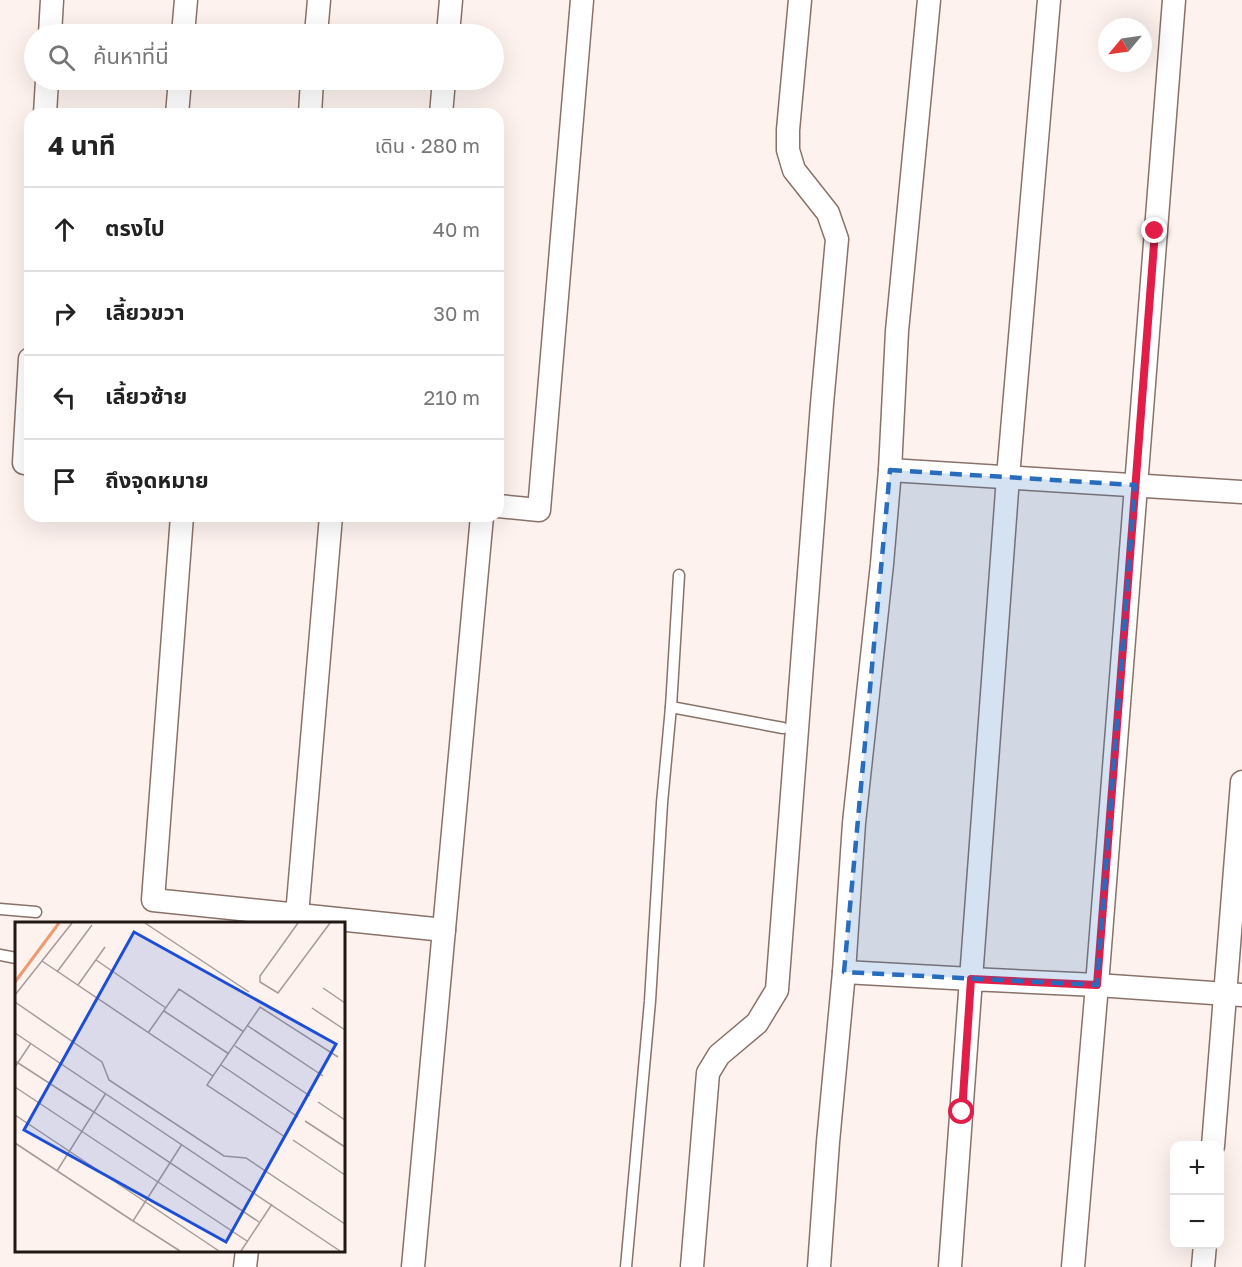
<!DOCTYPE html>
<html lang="th">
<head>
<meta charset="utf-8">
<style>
  :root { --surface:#fff; --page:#f6f6f6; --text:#222; --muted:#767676; --line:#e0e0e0 }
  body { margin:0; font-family:"Golos Text","Noto Sans Thai",sans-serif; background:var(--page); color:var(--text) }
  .controls { position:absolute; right:18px; bottom:18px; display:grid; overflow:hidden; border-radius:12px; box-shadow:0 6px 24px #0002 }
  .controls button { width:54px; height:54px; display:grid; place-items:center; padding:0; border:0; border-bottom:2px solid var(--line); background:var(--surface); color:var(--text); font:30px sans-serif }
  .compass { position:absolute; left:1098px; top:18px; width:54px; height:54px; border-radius:50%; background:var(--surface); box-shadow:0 6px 24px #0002; rotate:241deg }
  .stop { position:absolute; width:18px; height:18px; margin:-14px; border:4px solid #e11d48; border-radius:50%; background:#fff }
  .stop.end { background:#e11d48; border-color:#fff; box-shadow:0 2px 6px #0008 }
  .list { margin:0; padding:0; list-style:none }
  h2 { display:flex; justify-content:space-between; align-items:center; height:78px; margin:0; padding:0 24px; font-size:26px }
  h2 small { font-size:20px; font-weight:400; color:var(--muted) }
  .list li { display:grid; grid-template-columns:39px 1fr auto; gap:18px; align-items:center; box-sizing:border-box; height:84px; padding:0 24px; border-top:2px solid var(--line) }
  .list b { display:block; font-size:22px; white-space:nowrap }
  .list em { font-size:20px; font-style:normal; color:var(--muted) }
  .icon { flex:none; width:33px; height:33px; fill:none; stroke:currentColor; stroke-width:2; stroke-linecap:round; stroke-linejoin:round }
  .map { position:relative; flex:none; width:1242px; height:1267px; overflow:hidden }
  .search { position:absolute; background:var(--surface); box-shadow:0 6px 24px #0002; left:24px; top:24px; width:480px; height:66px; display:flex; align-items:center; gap:15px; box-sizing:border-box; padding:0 21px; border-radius:33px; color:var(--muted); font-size:22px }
  .panel { position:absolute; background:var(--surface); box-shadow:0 6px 24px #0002; left:24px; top:108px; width:480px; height:414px; border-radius:18px }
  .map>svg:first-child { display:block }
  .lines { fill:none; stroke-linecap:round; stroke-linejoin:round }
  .lane-casing { stroke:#897268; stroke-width:13 }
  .street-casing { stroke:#897268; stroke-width:25 }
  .lane { stroke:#fff; stroke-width:10 }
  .street { stroke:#fff; stroke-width:22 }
  .route { stroke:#e11d48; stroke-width:8 }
  .marked { fill:#286cbd; fill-opacity:0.2; stroke:#286cbd; stroke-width:4.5; stroke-dasharray:12 8; stroke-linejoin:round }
  .inset-river { fill:none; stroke:#ef9b72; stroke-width:3 }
  .inset-road { fill:none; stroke:#a59b97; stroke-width:1.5 }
  .view { fill:#1d4ed8; fill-opacity:0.15; stroke:#1d4ed8; stroke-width:3 }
  .inset-edge { fill:none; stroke:#211814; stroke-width:3 }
</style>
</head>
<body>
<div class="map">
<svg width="1242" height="1267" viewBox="0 0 1242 1267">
  <rect width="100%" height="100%" fill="#fdf2ee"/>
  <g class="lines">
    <g class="lane-casing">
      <g id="lane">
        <path d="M 671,707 L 783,728"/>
        <path d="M 0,909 L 36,912"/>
        <path d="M 0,955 L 16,958"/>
        <path d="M 626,1267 L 650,1001 L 662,803 L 671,707 L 679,575"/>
      </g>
    </g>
    <g class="street-casing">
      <g id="street">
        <path d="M 50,34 L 52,0"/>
        <path d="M 183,34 L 186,0"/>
        <path d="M 316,34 L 319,0"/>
        <path d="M 448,34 L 451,0"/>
        <path d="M 45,114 L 47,80"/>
        <path d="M 177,114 L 180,80"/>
        <path d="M 310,114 L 312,80"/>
        <path d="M 441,114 L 444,80"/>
        <path d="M 30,359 L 24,463 L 30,464"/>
        <path d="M 890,470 L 1242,492"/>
        <path d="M 498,506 L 539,510 L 582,0"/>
        <path d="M 182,516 L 153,900 L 444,930"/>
        <path d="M 297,915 L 331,516"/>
        <path d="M 844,972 L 971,979 L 1008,477 L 1049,0"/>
        <path d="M 1213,1146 L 1242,782"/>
        <path d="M 245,1267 L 247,1250"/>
        <path d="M 413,1267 L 482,516"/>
        <path d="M 692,1267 L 708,1073 L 719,1055 L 757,1023 L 777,990 L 822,404 L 837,239 L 828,213 L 794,170 L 788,150 L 788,130 L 800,0"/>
        <path d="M 819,1267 L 828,1142 L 844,972 L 854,823 L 882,564 L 890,470 L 897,331 L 929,0"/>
        <path d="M 950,1267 L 971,979 L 1097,985 L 1242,995"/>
        <path d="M 1073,1267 L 1097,985 L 1174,0"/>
        <path d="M 1203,1267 L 1205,1244"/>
      </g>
    </g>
    <use href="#lane" class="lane"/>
    <use href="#street" class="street"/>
  </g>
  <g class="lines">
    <path class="route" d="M 962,1112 L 971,979 L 1097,985 L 1155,231"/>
  </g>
  <path class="marked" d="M 890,470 L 1135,485 L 1097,985 L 844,972 Z"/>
  <g transform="translate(15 922)">
    <rect width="330" height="330" fill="#fdf2ee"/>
    <path class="inset-river" d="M 0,60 L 44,1"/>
    <path class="inset-road" d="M 130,1 L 234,70M 283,1 L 245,54 L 245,60 L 263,71 L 315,1M 81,38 L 151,86M 27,39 L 198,154 L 245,85 L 323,135M 42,50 L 77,3M 63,63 L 90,25M 308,66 L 330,81M 0,73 L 57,1M 0,80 L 87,140 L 94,158 L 209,234 L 231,236 L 330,302M 297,86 L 330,108M 149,89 L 214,132M 233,104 L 308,154M 0,111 L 325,329M 133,111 L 164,67 L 229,110M 220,124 L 295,174M 0,139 L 79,190 L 42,249M 206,143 L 283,195M 0,145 L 16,121M 198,154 L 192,163 L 270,215M 0,165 L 232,319M 91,171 L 79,190 L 244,300M 303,180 L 330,198M 0,193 L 204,329M 290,199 L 330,225M 278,218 L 330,253M 0,221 L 118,299M 165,329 L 118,299 L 167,222M 226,329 L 257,282"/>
    <path class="view" d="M 119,10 L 321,122 L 211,320 L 9,208 Z"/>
    <rect width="330" height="330" class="inset-edge"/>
  </g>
</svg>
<div class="controls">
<button>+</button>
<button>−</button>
</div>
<svg class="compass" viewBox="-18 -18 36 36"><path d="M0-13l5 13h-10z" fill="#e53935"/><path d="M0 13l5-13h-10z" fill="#767676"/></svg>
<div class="stop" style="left:962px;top:1112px"></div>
<div class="stop end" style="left:1155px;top:231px"></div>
<div class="search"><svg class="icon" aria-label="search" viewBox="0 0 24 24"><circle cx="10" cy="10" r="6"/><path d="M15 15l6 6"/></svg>ค้นหาที่นี่</div>
<section class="panel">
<h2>4 นาที<small>เดิน · 280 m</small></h2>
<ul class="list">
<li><svg class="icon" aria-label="ahead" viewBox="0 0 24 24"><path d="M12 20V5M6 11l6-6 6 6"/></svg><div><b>ตรงไป</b></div><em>40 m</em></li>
<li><svg class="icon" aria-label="right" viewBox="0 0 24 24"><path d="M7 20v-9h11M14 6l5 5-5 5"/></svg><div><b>เลี้ยวขวา</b></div><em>30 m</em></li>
<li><svg class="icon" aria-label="left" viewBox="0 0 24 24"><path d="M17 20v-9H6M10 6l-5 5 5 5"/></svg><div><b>เลี้ยวซ้าย</b></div><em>210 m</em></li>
<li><svg class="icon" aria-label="arrive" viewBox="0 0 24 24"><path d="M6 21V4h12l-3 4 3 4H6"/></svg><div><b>ถึงจุดหมาย</b></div></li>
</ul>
</section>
</div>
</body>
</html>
